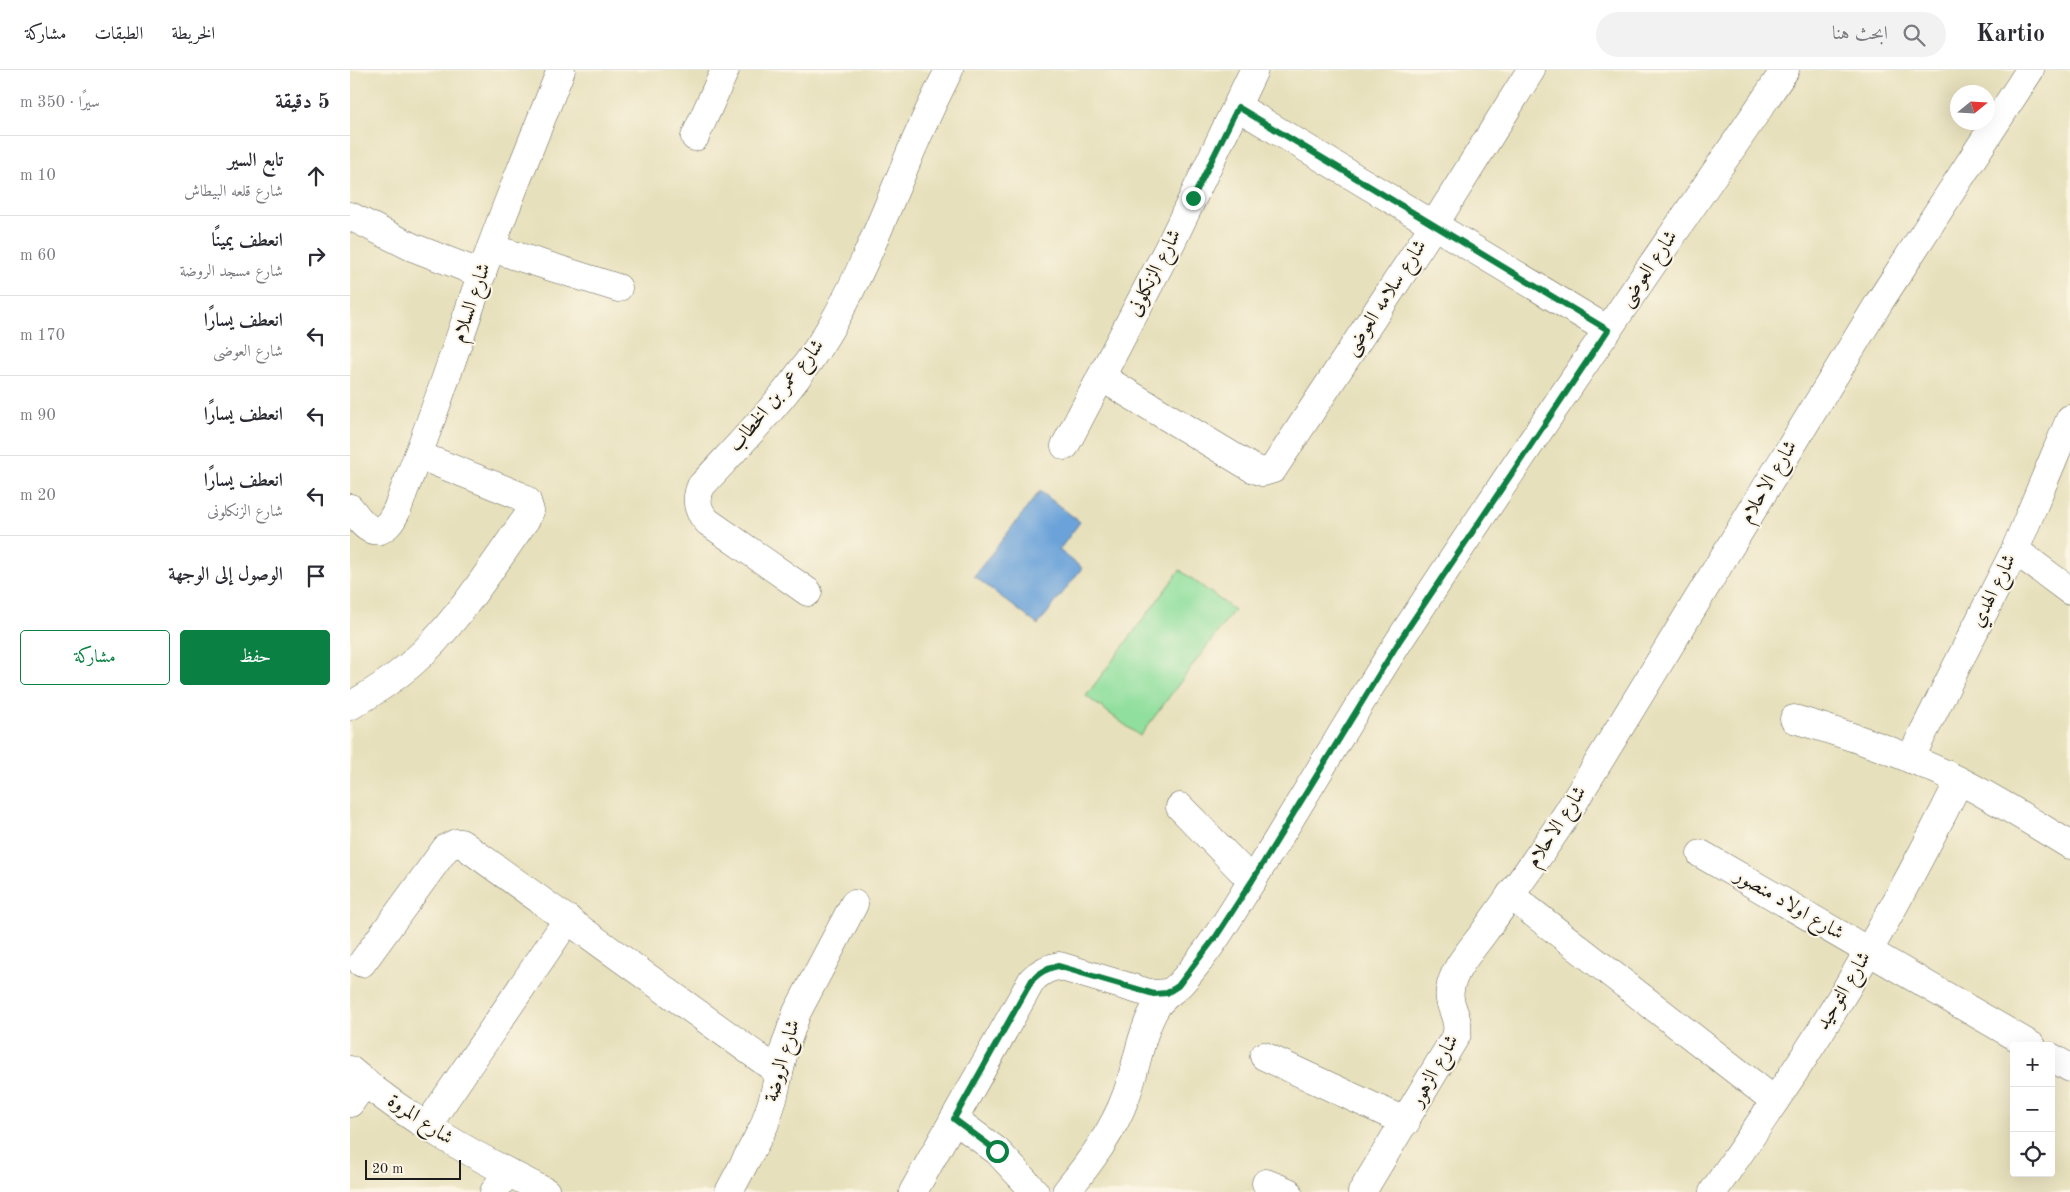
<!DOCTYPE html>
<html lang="ar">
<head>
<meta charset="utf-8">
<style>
  :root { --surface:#fff; --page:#f2f2f3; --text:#2b2b33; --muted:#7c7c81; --line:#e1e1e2; --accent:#0b8043 }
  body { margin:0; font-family:"Old Standard TT",Amiri,serif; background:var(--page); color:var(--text); direction:rtl }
  .controls { position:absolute; right:15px; bottom:15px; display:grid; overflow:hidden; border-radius:5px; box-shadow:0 5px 20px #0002 }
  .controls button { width:45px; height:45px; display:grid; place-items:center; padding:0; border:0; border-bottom:1px solid var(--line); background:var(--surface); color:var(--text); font:25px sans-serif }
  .compass { position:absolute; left:1600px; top:15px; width:45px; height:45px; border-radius:50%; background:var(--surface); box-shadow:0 5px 20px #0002; rotate:72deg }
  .scale { position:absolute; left:15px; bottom:12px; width:96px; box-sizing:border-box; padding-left:5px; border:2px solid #1c1c1c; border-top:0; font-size:14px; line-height:18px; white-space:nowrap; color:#1c1c1c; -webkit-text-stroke:4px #fcf5e5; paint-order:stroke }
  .stop { position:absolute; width:15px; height:15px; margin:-11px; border:4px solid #0b8043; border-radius:50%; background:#fff }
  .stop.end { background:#0b8043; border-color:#fff; box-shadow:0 1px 5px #0008 }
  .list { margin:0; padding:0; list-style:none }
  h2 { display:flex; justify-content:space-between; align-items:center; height:65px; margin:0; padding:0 20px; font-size:21px }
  h2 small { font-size:16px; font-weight:400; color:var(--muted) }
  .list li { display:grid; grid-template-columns:32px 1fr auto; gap:15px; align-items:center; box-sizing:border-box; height:80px; padding:0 20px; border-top:1px solid var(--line) }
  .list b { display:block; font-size:19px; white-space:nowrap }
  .list p { margin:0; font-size:16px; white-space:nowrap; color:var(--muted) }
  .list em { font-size:16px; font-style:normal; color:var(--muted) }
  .actions { display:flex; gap:10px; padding:15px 20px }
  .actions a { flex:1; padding:11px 0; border:1px solid var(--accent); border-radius:5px; text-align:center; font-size:18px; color:var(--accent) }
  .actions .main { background:var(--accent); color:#fff }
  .icon { flex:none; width:28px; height:28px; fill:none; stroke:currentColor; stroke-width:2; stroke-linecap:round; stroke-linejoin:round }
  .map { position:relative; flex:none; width:1720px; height:1122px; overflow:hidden; direction:ltr }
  header { display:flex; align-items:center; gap:30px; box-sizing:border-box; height:70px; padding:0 25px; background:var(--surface); border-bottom:1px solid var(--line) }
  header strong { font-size:24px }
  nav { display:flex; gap:28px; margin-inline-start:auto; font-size:18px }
  .search { width:350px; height:45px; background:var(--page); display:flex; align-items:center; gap:12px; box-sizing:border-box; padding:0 18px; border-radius:28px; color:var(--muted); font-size:19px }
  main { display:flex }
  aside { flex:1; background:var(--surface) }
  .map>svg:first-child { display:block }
  .green { fill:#90df9e; stroke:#567e5d }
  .water { fill:#6ba2d9; stroke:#445f7a }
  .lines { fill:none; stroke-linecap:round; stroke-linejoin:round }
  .minor-casing { stroke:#636154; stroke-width:29 }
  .minor { stroke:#fff; stroke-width:28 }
  .route { stroke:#0b8043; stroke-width:6 }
  .labels { text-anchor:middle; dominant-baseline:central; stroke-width:4; stroke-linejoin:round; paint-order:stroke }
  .street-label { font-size:20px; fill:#1c1c1c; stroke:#fcf5e5 }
</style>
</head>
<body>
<header>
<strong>Kartio</strong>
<div class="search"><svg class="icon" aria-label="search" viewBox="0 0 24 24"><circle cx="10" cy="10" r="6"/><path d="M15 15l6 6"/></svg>ابحث هنا</div>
<nav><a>الخريطة</a><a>الطبقات</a><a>مشاركة</a></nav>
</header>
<main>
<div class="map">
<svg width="1720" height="1122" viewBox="0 0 1720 1122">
  <rect width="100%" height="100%" fill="#fcf5e5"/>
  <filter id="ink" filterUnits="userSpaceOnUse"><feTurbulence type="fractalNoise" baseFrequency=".02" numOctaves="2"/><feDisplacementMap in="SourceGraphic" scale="10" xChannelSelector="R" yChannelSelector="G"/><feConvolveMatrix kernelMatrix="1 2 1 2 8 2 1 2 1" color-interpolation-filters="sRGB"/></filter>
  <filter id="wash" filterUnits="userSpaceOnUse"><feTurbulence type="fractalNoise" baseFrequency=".0096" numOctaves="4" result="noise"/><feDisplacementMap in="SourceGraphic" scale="20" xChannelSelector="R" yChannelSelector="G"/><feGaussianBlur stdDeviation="1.12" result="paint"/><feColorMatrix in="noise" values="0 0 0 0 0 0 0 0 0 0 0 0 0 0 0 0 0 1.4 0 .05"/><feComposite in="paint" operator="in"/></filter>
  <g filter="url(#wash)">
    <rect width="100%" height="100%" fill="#e7e0bc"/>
    <path class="green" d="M 830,500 L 884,540 L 790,666 L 736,626 Z"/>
    <path class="water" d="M 690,421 L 730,452 L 709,480 L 732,498 L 688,555 L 624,506 Z"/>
  </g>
  <g filter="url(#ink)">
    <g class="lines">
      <g class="minor-casing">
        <g id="minor">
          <path d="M 888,37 L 1258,260"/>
          <path d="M 345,67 L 375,0"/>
          <path d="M 0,146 L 62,177 L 132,204"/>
          <path d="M 141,178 L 268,218"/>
          <path d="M 751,307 L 902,398 L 913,402 L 923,399 L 1084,155 L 1181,0"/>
          <path d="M 715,376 L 822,171 L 904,0"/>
          <path d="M 0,438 C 8,448 21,469 35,457 C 47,448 51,426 57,413 C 88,337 112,258 140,180 C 162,120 187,60 211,0"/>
          <path d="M 1665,480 L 1720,521"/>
          <path d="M 458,522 L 358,452 C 347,441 345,430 351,416 C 397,366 448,315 482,255 C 510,206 530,155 552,103 C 566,68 582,34 599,0"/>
          <path d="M 0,636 C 21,624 41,611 60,595 C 106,555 140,499 176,449 L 180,441 L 177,431 L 168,425 L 68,385"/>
          <path d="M 1444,649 C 1500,665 1555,684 1608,710 C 1646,729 1683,753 1720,775"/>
          <path d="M 1560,689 L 1665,480 L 1720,349"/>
          <path d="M 830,737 L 902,811"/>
          <path d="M 1351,784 L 1682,976"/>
          <path d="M 1160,825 L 1425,1031"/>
          <path d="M 12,893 L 96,778 L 106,773 L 111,773 L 429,1002"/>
          <path d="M 914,986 L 1056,1052"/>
          <path d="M 1701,987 L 1720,998"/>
          <path d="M 0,1000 C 58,1050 127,1087 196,1122"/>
          <path d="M 0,1033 L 15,1012"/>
          <path d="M 604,1049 L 647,1081 L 685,1122"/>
          <path d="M 77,1056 L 218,849"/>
          <path d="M 916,1113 L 938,1122"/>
          <path d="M 144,1122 L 157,1102"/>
          <path d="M 379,1122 L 414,1056 L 423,1029 L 435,977 L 447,942 L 504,834"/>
          <path d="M 563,1122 L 682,910 C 690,902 697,898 709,896 L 792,921 L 804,924 L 817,923"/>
          <path d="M 716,1122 C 740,1092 763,1062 776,1026 C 787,997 790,964 806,937 C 813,926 822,922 830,914 C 858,883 881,845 903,809 C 953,730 1000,647 1051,568 C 1175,377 1307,189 1435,0"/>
          <path d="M 1012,1122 L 1107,964 C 1110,946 1097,936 1100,920 C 1103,898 1123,878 1135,861 C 1163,821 1192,783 1218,742 L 1530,231 L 1680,0"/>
          <path d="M 1363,1122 C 1402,1065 1442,1008 1478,949 C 1526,871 1569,792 1609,711"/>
        </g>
      </g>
      <use href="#minor" class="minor"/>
    </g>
  </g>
  <g class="lines" filter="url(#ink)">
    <path class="route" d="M 647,1081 L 604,1049 L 682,910 C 690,902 697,898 708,896 L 804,924 L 817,923 L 828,916 L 867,865 L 902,811 L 1050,570 L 1258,260 L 888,37 L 843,128"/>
  </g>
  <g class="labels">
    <g class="street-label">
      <text transform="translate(1299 199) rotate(-56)">شارع العوضى</text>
      <text transform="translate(805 203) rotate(-63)">شارع الزنكلونى</text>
      <text transform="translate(1036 228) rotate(-57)">شارع سلامه العوضى</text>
      <text transform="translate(122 233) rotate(-71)">شارع السلام</text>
      <text transform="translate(427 326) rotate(-51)">شارع عمر بن الخطاب</text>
      <text transform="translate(1419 412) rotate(-59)">شارع الاحلام</text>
      <text transform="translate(1644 521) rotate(-64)">شارع الهدي</text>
      <text transform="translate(1207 757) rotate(-57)">شارع الاحلام</text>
      <text transform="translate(1439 835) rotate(30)">شارع اولاد منصور</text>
      <text transform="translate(1494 921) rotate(-59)">شارع التوحيد</text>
      <text transform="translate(433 991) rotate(-74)">شارع الروضة</text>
      <text transform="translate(1085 1001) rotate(-61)">شارع الزهور</text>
      <text transform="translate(70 1050) rotate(34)">شارع المروة</text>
    </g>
  </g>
</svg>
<div class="controls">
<button>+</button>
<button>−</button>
<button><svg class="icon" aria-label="locate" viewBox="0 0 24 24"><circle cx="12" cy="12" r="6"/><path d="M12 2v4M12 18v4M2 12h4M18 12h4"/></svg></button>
</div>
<svg class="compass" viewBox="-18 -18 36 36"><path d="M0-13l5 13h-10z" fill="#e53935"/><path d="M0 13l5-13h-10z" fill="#7c7c81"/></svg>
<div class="scale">20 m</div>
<div class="stop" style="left:647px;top:1081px"></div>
<div class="stop end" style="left:843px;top:128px"></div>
</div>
<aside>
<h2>5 دقيقة<small>سيرًا · 350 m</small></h2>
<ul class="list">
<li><svg class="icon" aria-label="ahead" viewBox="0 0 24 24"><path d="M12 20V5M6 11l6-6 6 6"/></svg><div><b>تابع السير</b><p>شارع قلعه البيطاش</p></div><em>10 m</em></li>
<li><svg class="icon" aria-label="right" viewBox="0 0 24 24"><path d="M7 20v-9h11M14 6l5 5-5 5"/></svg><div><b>انعطف يمينًا</b><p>شارع مسجد الروضة</p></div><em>60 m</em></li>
<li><svg class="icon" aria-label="left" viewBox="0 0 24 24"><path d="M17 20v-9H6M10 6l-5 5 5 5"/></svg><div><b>انعطف يسارًا</b><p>شارع العوضى</p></div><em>170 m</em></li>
<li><svg class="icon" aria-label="left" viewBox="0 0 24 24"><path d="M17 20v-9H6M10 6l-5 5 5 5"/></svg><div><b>انعطف يسارًا</b></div><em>90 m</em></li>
<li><svg class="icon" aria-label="left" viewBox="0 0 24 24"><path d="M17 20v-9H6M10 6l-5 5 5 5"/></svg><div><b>انعطف يسارًا</b><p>شارع الزنكلونى</p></div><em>20 m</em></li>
<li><svg class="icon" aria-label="arrive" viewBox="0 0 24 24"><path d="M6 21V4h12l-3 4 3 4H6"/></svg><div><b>الوصول إلى الوجهة</b></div></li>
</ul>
<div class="actions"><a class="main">حفظ</a><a>مشاركة</a></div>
</aside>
</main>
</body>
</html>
